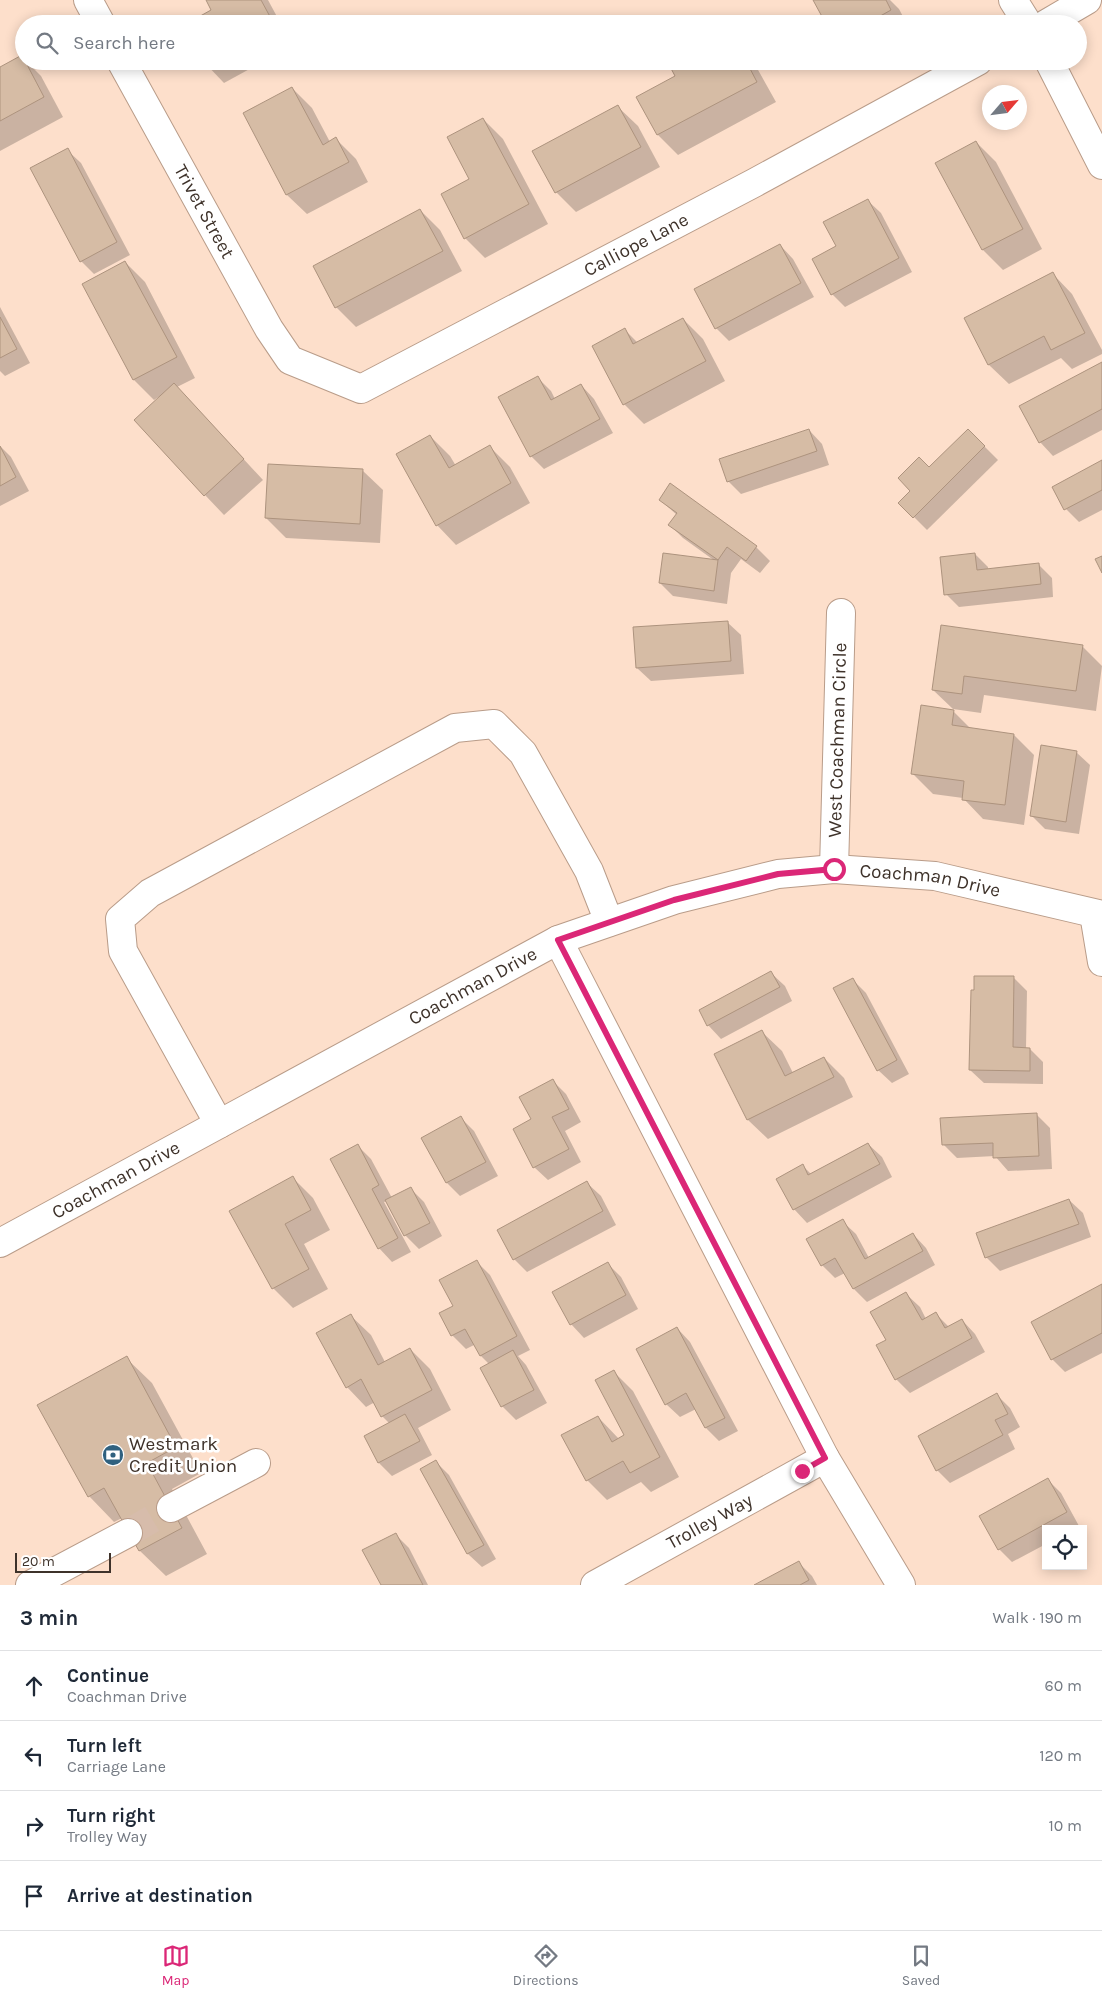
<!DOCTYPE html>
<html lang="en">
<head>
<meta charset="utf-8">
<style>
  :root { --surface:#fff; --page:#f2f2f3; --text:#1f2937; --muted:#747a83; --line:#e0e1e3; --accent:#db2777 }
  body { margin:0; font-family:Karla,sans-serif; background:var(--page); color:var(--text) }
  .controls { position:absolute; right:15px; bottom:15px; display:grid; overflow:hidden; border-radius:0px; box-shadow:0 2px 12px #0003 }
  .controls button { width:45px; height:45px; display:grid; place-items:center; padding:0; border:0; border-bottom:1px solid var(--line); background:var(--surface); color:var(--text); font:25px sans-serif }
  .compass { position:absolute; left:982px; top:85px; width:45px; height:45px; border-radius:50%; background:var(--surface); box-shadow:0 2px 12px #0003; rotate:62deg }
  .scale { position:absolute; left:15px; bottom:12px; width:96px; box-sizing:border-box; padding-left:5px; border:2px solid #3e322a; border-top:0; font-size:14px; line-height:18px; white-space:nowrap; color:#3e322a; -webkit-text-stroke:4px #fff; paint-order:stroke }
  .stop { position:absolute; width:15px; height:15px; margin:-11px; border:4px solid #db2777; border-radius:50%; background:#fff }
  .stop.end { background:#db2777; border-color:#fff; box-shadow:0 1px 5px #0008 }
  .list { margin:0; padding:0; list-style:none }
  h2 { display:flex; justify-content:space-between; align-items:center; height:65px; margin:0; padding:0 20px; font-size:21px }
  h2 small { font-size:16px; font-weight:400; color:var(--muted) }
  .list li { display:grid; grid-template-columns:32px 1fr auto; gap:15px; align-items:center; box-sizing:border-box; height:70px; padding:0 20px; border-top:1px solid var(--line) }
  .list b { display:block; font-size:19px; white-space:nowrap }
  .list p { margin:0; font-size:16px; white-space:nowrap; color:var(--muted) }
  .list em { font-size:16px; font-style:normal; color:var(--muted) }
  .icon { flex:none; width:28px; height:28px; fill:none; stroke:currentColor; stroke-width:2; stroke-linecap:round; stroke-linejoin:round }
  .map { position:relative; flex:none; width:1102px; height:1585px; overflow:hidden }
  .search { position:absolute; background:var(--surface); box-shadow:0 2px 12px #0003; left:15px; right:15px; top:15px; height:55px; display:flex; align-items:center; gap:12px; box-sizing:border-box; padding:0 18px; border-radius:28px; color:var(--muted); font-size:19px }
  .sheet { height:345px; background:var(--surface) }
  nav { display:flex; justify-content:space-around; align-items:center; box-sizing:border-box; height:70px; border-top:1px solid var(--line); background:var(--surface); font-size:14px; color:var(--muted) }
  nav a { display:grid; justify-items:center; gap:2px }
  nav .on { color:var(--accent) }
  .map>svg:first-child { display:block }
  .shadow { fill:#0003 }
  .building { fill:#d6bca5; stroke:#ad937e }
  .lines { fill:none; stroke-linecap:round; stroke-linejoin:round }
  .minor-tunnel { stroke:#d7bcab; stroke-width:28; stroke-dasharray:28 14; stroke-linecap:butt }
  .minor-casing { stroke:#b99c89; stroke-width:30 }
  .minor { stroke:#fff; stroke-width:28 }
  .route { stroke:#db2777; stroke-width:6 }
  .labels { text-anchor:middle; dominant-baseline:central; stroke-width:5; stroke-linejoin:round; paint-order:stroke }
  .street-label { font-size:19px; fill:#3e322a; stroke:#fff }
  .poi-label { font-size:19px; fill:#3e322a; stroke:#fff; text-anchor:start }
</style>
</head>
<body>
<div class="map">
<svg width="1102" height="1585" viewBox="0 0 1102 1585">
  <rect width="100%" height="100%" fill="#fddfcb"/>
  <g class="shadow">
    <path d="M 207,0 L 268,0 L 281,24 L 189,24 L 213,11 Z"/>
    <path d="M 815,0 L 890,0 L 899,9 L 907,24 L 827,24 Z"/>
    <path d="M 26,61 L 41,76 L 63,117 L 0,151 L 0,68 Z"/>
    <path d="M 203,61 L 264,61 L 224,83 Z"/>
    <path d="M 669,61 L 753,61 L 776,102 L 678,155 L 658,135 L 638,98 L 677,77 Z"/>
    <path d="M 292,88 L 312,108 L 330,142 L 336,139 L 356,159 L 368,182 L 307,214 L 287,195 L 244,113 Z"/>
    <path d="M 618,107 L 638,126 L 660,167 L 576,212 L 556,192 Z"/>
    <path d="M 483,119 L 503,139 L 548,224 L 485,258 L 465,238 L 471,180 Z"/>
    <path d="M 976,142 L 996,162 L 1042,249 L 1003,270 L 983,250 L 937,163 Z"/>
    <path d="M 67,150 L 81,163 L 130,255 L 94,274 L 81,261 Z"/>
    <path d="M 867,200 L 881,213 L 912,272 L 845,307 L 832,294 Z"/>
    <path d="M 420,210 L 440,230 L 462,271 L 356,327 L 336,307 L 315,266 Z"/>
    <path d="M 780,245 L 793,259 L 814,297 L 729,341 L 716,328 Z"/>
    <path d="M 125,262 L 145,282 L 195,378 L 177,387 L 263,480 L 224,515 L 205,495 L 160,396 L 154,400 L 134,380 L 84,284 Z"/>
    <path d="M 1053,274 L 1072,294 L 1102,350 L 1102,354 L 1072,369 L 1061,358 L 1009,384 L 989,365 L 966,319 Z"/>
    <path d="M 0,307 L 30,363 L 5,376 L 0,371 Z"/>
    <path d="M 683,319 L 703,339 L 725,381 L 644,424 L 624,404 L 625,330 L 638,343 Z"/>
    <path d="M 1102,364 L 1102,430 L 1053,456 L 1040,442 Z"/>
    <path d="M 538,378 L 551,391 L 555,399 L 581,385 L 594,399 L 613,433 L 544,469 L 531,456 Z"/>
    <path d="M 809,430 L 822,444 L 829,465 L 741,494 L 728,481 Z"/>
    <path d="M 968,430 L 998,460 L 927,530 L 900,503 L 929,469 Z"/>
    <path d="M 430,436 L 450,456 L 456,466 L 490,447 L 510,467 L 530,503 L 456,545 L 437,525 Z"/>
    <path d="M 0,446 L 11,457 L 29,491 L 0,506 Z"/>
    <path d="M 1102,462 L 1102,510 L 1079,522 L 1066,509 Z"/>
    <path d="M 363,471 L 383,490 L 380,543 L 286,538 L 266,518 Z"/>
    <path d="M 671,485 L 756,547 L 770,561 L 760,573 L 741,559 L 731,573 L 727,604 L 673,596 L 660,583 L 715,561 L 683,538 L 670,525 L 677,515 L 660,500 Z"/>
    <path d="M 975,554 L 988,567 L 988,570 L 1038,564 L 1052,578 L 1053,597 L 959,607 L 946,594 Z"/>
    <path d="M 727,622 L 741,635 L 744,674 L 651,681 L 637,668 Z"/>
    <path d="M 942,626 L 1082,646 L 1102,666 L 1096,711 L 984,695 L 981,713 L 953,709 L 933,690 Z"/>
    <path d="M 953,711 L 971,729 L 1014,735 L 1034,755 L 1024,825 L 983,819 L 963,798 L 933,794 L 913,774 Z"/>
    <path d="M 1076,752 L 1090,765 L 1079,834 L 1045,829 L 1032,816 Z"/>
    <path d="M 771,973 L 785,986 L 792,1001 L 721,1039 L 708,1025 Z"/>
    <path d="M 1014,978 L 1027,991 L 1026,1049 L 1030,1049 L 1043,1062 L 1043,1084 L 984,1083 L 970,1070 Z"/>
    <path d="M 852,979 L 866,993 L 909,1074 L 892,1083 L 878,1070 Z"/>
    <path d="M 762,1032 L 782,1051 L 793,1073 L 824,1058 L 844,1078 L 853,1097 L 768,1139 L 748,1120 Z"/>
    <path d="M 553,1081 L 566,1094 L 581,1122 L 565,1131 L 581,1162 L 548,1180 L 534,1167 L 533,1120 Z"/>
    <path d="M 1037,1115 L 1050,1128 L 1052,1169 L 1008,1171 L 995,1156 L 957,1158 L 943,1144 Z"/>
    <path d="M 461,1118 L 474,1131 L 498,1176 L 460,1196 L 447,1183 Z"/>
    <path d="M 868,1144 L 882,1157 L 892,1177 L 807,1223 L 794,1209 L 803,1166 L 811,1174 Z"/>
    <path d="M 358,1146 L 371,1159 L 392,1198 L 411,1189 L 424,1202 L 442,1236 L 419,1249 L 405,1235 L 387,1201 L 384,1202 L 411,1252 L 392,1262 L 379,1248 Z"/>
    <path d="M 293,1178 L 313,1198 L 330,1230 L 304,1244 L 328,1289 L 293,1308 L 273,1288 L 231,1212 Z"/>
    <path d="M 587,1183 L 601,1196 L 616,1225 L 527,1272 L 514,1259 Z"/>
    <path d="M 1069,1200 L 1083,1213 L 1091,1237 L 1000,1271 L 986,1257 L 978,1234 Z"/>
    <path d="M 842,1221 L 856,1234 L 869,1258 L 913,1234 L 926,1248 L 935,1265 L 867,1302 L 854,1289 L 845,1273 L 835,1278 L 822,1265 Z"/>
    <path d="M 476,1261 L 490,1275 L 530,1350 L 518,1356 L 526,1365 L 547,1403 L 516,1420 L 502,1406 L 482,1368 L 489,1364 L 481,1356 L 474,1345 L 466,1349 L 452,1335 L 441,1313 L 454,1306 Z"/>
    <path d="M 608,1264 L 621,1277 L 638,1309 L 584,1338 L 571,1324 Z"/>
    <path d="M 1102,1286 L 1102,1353 L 1065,1372 L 1052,1359 Z"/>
    <path d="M 906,1294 L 920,1307 L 926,1319 L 936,1314 L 949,1327 L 962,1320 L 975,1334 L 985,1352 L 910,1393 L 896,1379 Z"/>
    <path d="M 351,1316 L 371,1335 L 385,1362 L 410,1349 L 430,1369 L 451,1410 L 418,1428 L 432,1455 L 392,1476 L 379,1463 L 365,1437 L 390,1424 L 382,1416 L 375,1402 L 366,1407 L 347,1387 Z"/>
    <path d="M 677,1328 L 690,1342 L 738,1431 L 719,1441 L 706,1428 L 696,1409 L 680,1417 L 666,1404 Z"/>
    <path d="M 126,1358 L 152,1383 L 201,1473 L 172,1489 L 207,1554 L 166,1576 L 140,1551 L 122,1518 L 114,1522 L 89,1496 Z"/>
    <path d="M 613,1371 L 633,1391 L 679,1477 L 651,1492 L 641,1482 L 607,1500 L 587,1480 L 598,1417 L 619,1439 L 626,1436 Z"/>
    <path d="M 997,1395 L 1010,1408 L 1020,1427 L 1008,1434 L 1015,1449 L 950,1483 L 937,1470 Z"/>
    <path d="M 436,1462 L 449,1475 L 496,1559 L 482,1567 L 468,1554 L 421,1470 Z"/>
    <path d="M 1048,1480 L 1061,1493 L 1079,1526 L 1074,1529 L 1046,1529 L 1046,1544 L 1012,1562 L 999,1549 Z"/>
    <path d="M 395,1534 L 409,1548 L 428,1585 L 382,1585 Z"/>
    <path d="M 799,1563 L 812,1576 L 817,1585 L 756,1585 Z"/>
  </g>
  <g class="building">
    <path d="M 206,0 L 261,0 L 274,24 L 186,24 L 211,10 Z"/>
    <path d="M 813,0 L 886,0 L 891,10 L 866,24 L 826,24 Z"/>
    <path d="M 22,55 L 44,97 L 0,121 L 0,67 Z"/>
    <path d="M 667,61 L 746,61 L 757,82 L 657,135 L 636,97 L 675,76 Z"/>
    <path d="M 292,87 L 323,145 L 336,137 L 349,162 L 286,195 L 243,113 Z"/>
    <path d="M 618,105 L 641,147 L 555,193 L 532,151 Z"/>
    <path d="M 483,118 L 529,204 L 464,239 L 441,194 L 469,179 L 447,137 Z"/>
    <path d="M 976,141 L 1023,229 L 982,250 L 935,163 Z"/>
    <path d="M 68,148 L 117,242 L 80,262 L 30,168 Z"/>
    <path d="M 868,199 L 899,258 L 831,295 L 812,259 L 836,246 L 823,222 Z"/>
    <path d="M 420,209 L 443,251 L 335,308 L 313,266 Z"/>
    <path d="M 780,244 L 801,283 L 715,329 L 694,289 Z"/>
    <path d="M 125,261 L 177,357 L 133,380 L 82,284 Z"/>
    <path d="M 1053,272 L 1085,333 L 1051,350 L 1044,336 L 988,365 L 964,318 Z"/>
    <path d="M 0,317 L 17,349 L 0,358 Z"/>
    <path d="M 683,318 L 706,361 L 623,405 L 592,346 L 625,328 L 633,344 Z"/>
    <path d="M 1102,362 L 1102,409 L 1039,443 L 1019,406 Z"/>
    <path d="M 538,376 L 551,400 L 581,384 L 600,419 L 530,457 L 498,397 Z"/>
    <path d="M 174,383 L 244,459 L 204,496 L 134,420 Z"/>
    <path d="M 809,429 L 817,451 L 727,482 L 719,459 Z"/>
    <path d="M 968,429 L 985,446 L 913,518 L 898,503 L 910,491 L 898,478 L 919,457 L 929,467 Z"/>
    <path d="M 430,435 L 449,468 L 490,445 L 511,483 L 436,526 L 396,454 Z"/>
    <path d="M 0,446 L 16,477 L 0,486 Z"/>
    <path d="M 1102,460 L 1102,490 L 1064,510 L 1052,487 Z"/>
    <path d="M 268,464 L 363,469 L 360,524 L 265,518 Z"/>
    <path d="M 670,483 L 757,546 L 746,561 L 727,547 L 718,560 L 668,525 L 677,513 L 659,500 Z"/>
    <path d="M 663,553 L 718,560 L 714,591 L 659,583 Z"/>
    <path d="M 975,553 L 977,570 L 1039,563 L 1041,584 L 944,595 L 940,557 Z"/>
    <path d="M 1102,556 L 1102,573 L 1095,559 Z"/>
    <path d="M 728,621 L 731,661 L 636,668 L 633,627 Z"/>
    <path d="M 941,625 L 1083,645 L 1076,691 L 964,676 L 962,694 L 932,690 Z"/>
    <path d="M 921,705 L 954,710 L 952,725 L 1014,734 L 1005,805 L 962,800 L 964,781 L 911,774 Z"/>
    <path d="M 1041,745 L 1077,751 L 1066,822 L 1030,816 Z"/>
    <path d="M 771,971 L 780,987 L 707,1026 L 699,1010 Z"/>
    <path d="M 974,976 L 1014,976 L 1013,1047 L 1030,1048 L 1030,1071 L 969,1070 L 971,990 L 974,990 Z"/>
    <path d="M 853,978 L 897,1060 L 877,1071 L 833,988 Z"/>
    <path d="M 762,1030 L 785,1076 L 824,1057 L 834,1077 L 747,1120 L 714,1054 Z"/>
    <path d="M 553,1079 L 569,1109 L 552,1117 L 569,1149 L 533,1168 L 513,1129 L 531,1119 L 519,1097 Z"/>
    <path d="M 1037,1113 L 1039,1156 L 993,1158 L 993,1143 L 942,1145 L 940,1118 Z"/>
    <path d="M 461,1116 L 486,1162 L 446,1183 L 421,1138 Z"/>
    <path d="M 868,1143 L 880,1164 L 793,1210 L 776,1179 L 803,1164 L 808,1175 Z"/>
    <path d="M 358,1144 L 379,1185 L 372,1189 L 398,1238 L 378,1249 L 330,1159 Z"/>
    <path d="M 293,1176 L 311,1210 L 285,1224 L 309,1269 L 272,1289 L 229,1211 Z"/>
    <path d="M 587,1181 L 603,1211 L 513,1260 L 497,1230 Z"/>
    <path d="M 411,1187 L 430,1223 L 404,1236 L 385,1200 Z"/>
    <path d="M 1069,1199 L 1079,1224 L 985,1258 L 976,1233 Z"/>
    <path d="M 843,1219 L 865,1259 L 913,1233 L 923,1251 L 853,1289 L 835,1258 L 821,1266 L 806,1239 Z"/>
    <path d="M 477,1260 L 517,1336 L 480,1356 L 465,1329 L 451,1336 L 439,1313 L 453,1306 L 439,1280 Z"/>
    <path d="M 608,1262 L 626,1295 L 570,1325 L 552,1292 Z"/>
    <path d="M 1102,1284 L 1102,1333 L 1051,1360 L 1031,1322 Z"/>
    <path d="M 906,1292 L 922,1320 L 936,1312 L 945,1328 L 962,1319 L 972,1338 L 895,1380 L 876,1345 L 886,1340 L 870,1312 Z"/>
    <path d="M 351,1314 L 378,1365 L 410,1348 L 432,1390 L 381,1417 L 361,1379 L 346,1388 L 316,1333 Z"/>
    <path d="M 677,1327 L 725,1418 L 705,1428 L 686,1393 L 665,1405 L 636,1349 Z"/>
    <path d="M 513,1350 L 534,1390 L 501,1407 L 480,1368 Z"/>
    <path d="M 127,1356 L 176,1447 L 147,1463 L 182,1528 L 139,1551 L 104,1488 L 88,1497 L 37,1405 Z"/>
    <path d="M 614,1370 L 660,1457 L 630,1473 L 623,1461 L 586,1481 L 561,1435 L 598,1416 L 612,1442 L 624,1435 L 595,1380 Z"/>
    <path d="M 997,1393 L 1008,1414 L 995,1420 L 1003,1435 L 936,1471 L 918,1436 Z"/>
    <path d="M 405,1414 L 420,1441 L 378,1463 L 364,1436 Z"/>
    <path d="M 436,1460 L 484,1545 L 467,1554 L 420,1469 Z"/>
    <path d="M 1048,1478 L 1067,1512 L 998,1550 L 979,1516 Z"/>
    <path d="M 396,1533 L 423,1585 L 381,1585 L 362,1550 Z"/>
    <path d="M 799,1561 L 809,1580 L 800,1585 L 754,1585 Z"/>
  </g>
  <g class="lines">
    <path class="minor-tunnel" d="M 128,1533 L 171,1508"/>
    <g class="minor-casing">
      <g id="minor">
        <path d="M 88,0 L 101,24"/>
        <path d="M 1013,0 L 1028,24"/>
        <path d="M 1046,24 L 1087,0"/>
        <path id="s1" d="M 121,61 L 269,329 L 290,360 L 361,389 L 754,183 L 978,61"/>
        <path d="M 1049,61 L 1102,165"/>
        <path id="s2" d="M 834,869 L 841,613"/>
        <path d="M 1094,914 L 1102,962"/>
        <path d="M 558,940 L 825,1458 L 901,1585"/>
        <path d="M 219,1124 L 123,951 L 120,919 L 150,893 L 455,728 L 494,724 L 523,753 L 589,871 L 609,922"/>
        <path id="s3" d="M 0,1243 L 558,940 L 674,900 L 778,874 L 834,869 L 935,876 L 1102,915"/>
        <path d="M 171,1508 L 256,1463"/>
        <path d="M 30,1585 L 128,1533"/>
        <path id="s4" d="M 595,1585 L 825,1458"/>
      </g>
    </g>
    <use href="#minor" class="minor"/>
  </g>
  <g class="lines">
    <path class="route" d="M 802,1471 L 825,1458 L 558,940 L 674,900 L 778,874 L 834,869"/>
  </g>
  <defs>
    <g id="bank-disc" transform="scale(1.125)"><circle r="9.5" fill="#30617f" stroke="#fff"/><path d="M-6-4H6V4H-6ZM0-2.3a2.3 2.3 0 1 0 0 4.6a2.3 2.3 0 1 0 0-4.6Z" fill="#fff"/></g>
  </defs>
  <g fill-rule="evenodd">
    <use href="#bank-disc" x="113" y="1455"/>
  </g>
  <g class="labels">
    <g class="street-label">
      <text stroke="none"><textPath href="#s1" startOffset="172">Trivet Street</textPath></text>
      <text stroke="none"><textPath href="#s1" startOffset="731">Calliope Lane</textPath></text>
      <text stroke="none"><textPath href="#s2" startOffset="129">West Coachman Circle</textPath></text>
      <text stroke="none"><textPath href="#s3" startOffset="1018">Coachman Drive</textPath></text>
      <text stroke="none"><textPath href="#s3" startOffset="538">Coachman Drive</textPath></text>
      <text stroke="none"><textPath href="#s3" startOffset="132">Coachman Drive</textPath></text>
      <text stroke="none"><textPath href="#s4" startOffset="131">Trolley Way</textPath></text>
    </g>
    <g class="poi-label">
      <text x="129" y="1444">Westmark<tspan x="129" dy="22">Credit Union</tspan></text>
    </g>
  </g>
</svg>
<div class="controls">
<button><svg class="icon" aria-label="locate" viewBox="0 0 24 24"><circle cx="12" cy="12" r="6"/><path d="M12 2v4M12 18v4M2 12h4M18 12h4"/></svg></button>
</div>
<svg class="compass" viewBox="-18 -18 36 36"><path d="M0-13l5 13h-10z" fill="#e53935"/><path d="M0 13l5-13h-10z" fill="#747a83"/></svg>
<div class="scale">20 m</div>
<div class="stop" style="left:834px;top:869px"></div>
<div class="stop end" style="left:802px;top:1471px"></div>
<div class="search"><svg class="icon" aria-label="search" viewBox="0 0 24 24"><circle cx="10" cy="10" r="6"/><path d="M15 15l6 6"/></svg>Search here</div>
</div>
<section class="sheet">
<h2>3 min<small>Walk · 190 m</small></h2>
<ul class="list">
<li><svg class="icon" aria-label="ahead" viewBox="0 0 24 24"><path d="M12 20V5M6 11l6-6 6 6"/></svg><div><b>Continue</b><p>Coachman Drive</p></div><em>60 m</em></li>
<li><svg class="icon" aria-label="left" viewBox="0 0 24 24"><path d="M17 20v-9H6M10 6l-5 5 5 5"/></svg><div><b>Turn left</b><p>Carriage Lane</p></div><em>120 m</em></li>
<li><svg class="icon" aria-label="right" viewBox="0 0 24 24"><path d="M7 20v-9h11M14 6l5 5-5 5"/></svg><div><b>Turn right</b><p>Trolley Way</p></div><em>10 m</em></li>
<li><svg class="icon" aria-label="arrive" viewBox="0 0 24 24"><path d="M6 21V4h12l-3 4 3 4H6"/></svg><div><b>Arrive at destination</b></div></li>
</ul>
</section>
<nav>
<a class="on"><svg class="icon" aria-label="map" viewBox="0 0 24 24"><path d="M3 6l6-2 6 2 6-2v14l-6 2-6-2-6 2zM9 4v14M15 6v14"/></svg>Map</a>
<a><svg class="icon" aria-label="directions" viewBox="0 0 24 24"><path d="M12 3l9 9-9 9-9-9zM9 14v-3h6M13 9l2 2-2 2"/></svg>Directions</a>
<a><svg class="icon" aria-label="saved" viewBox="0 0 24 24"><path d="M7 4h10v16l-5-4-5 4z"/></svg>Saved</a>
</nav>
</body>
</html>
